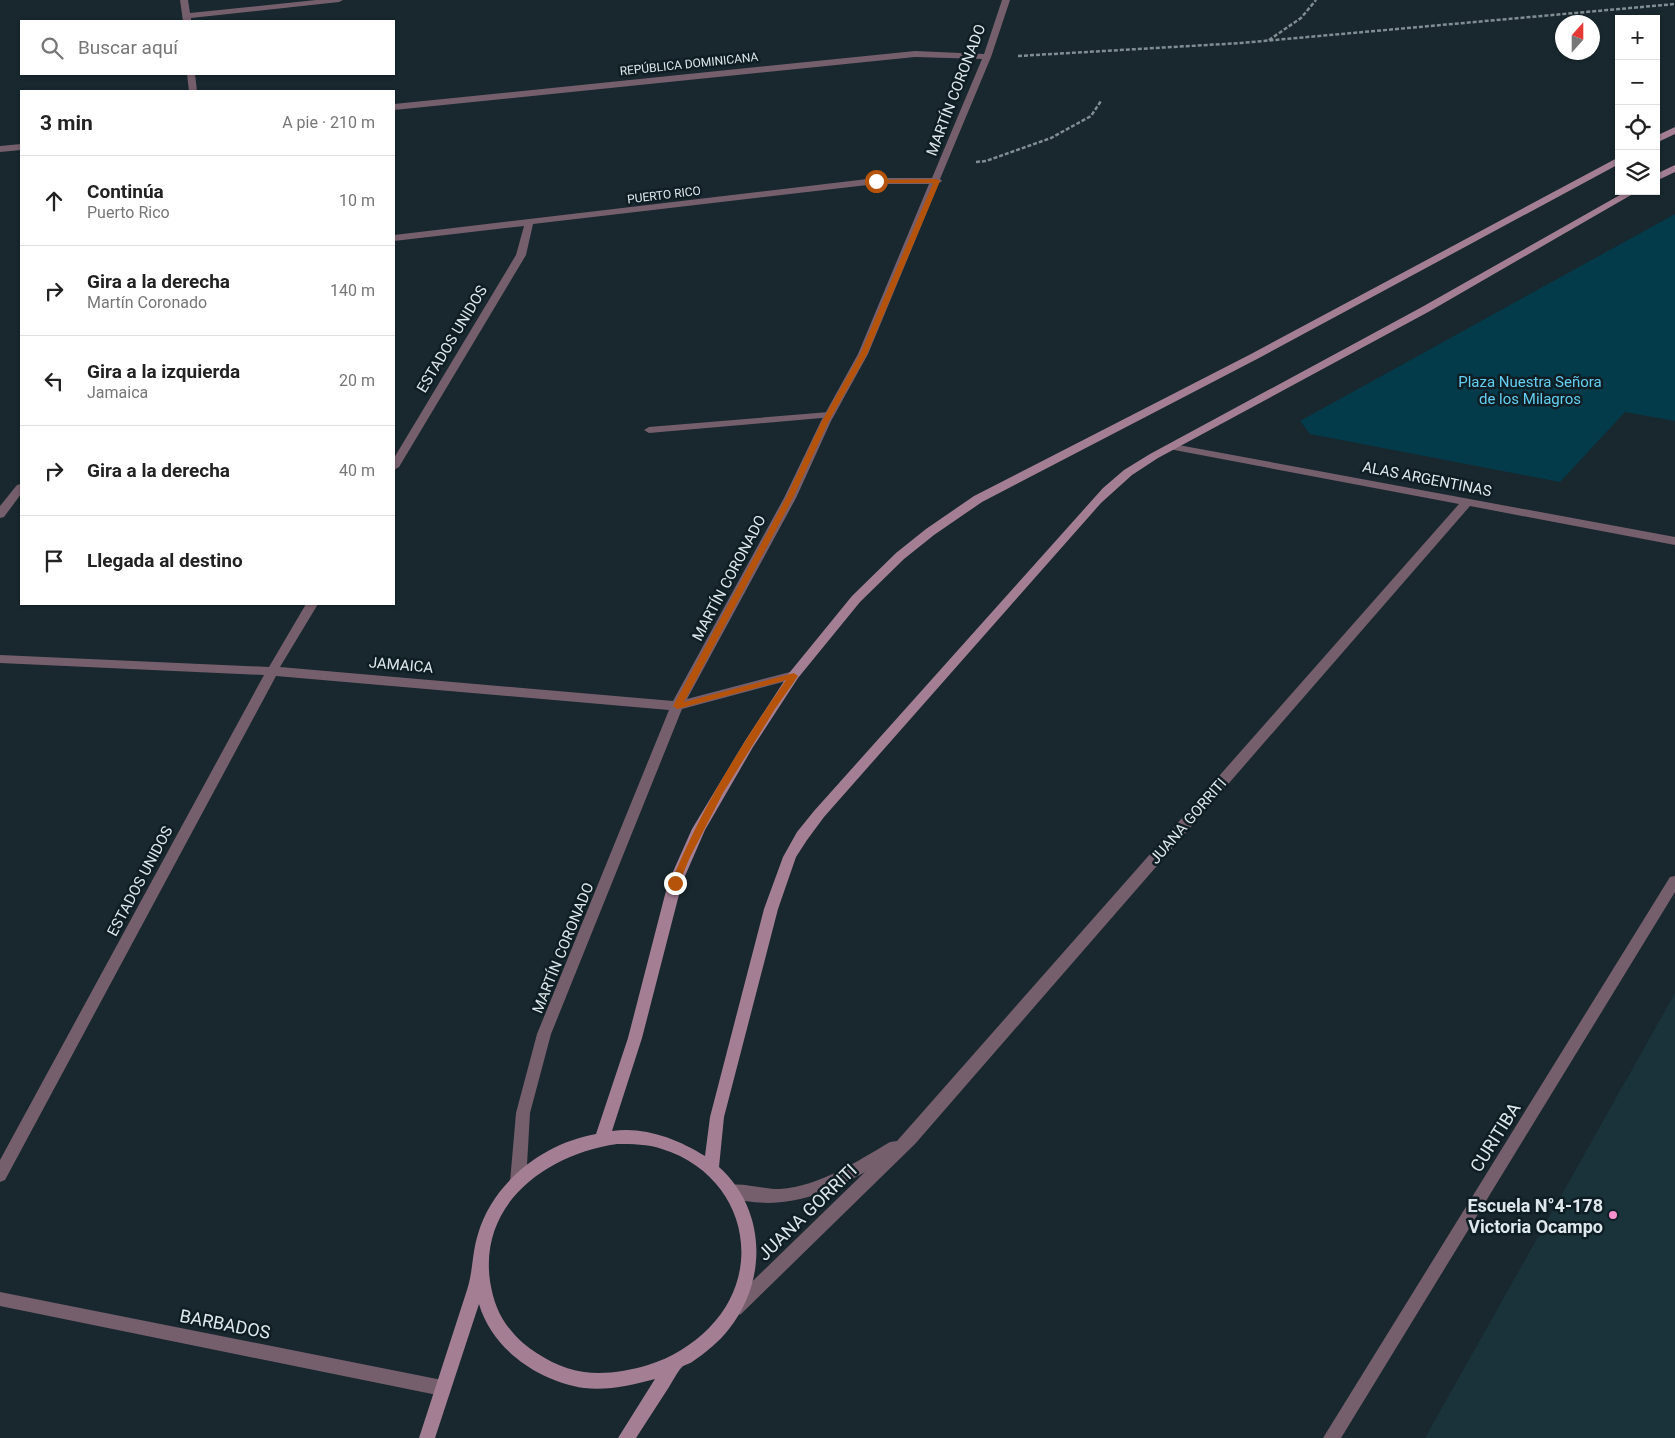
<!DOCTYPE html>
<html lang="es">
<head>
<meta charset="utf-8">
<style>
  :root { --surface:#fff; --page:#f6f6f6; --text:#222; --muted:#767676; --line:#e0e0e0 }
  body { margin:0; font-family:Roboto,sans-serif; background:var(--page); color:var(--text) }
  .controls { position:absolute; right:15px; top:15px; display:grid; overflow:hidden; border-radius:0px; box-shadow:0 1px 4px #0004 }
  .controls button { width:45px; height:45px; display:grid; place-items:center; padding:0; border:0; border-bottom:1px solid var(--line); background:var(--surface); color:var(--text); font:25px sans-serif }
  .compass { position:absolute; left:1555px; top:15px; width:45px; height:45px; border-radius:50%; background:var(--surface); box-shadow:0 1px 4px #0004; rotate:21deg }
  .stop { position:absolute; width:15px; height:15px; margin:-11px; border:4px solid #b45309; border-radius:50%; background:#fff }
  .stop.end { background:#b45309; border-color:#fff; box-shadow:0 1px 5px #0008 }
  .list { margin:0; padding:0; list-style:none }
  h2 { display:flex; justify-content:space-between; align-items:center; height:65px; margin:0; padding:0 20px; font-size:21px }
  h2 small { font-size:16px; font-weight:400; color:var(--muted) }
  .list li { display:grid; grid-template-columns:32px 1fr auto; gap:15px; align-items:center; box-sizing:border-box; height:90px; padding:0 20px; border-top:1px solid var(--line) }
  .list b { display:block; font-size:19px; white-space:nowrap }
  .list p { margin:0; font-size:16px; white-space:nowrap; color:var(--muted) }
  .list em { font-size:16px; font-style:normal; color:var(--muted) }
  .icon { flex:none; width:28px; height:28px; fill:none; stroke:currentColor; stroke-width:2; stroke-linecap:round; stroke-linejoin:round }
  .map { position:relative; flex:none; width:1675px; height:1438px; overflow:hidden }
  .search { position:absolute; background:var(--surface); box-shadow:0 1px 4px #0004; left:20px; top:20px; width:375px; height:55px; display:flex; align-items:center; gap:12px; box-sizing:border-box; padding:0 18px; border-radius:0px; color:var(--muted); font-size:19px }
  .panel { position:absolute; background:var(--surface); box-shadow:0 1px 4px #0004; left:20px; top:90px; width:375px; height:515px; border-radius:0px }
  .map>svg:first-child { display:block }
  .built { fill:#1a333b }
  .green { fill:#043b4a }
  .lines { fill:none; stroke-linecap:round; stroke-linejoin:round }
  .path { stroke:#808d92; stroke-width:2.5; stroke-dasharray:4 2; stroke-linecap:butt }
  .service { fill:#765f6c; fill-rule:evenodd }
  .minor { fill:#765f6c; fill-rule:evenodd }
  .secondary { fill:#a47f94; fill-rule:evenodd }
  .route { fill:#b45309 }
  .poi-dot { fill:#f790cf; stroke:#0e1e24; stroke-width:2 }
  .labels { text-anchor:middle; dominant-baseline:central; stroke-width:5; stroke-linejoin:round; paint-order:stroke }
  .far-street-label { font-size:12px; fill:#dee8ec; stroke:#0e1e24 }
  .street-label { font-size:15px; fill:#dee8ec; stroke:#0e1e24 }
  .park-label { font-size:15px; fill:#64cef1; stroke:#0e1e24 }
  .near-street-label { font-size:18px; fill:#dee8ec; stroke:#0e1e24 }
  .near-poi-label { font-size:18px; font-weight:bold; fill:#dee8ec; stroke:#0e1e24; text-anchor:end }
</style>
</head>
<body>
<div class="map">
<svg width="1675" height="1438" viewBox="0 0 1675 1438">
  <rect width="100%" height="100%" fill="#18282e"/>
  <path class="built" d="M 1675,993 L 1675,1438 L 1425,1438 Z"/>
  <path class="green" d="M 1675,214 L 1675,421 L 1625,412 L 1560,482 L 1310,434 L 1300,421 Z"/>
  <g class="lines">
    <g class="path">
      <path d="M 1269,40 L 1301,18 L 1316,0"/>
      <path d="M 1018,56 L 1241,43 L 1675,4"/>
      <path d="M 976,162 L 986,161 L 1051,138 L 1091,116 L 1101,101"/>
    </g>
    <path class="service" d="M 829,412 L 834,415 L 833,417 L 649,433 L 644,430 L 649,427 Z"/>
    <g class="minor">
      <path d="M 180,0 L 188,0 L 190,13 L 316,0 L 343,0 L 339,2 L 191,18 L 191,21 L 183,21 Z"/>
      <path d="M 1002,0 L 1010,0 L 991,57 L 940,179 L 942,181 L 939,183 L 868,354 L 831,421 L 796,498 L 687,699 L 794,671 L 800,675 L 794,679 L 682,709 L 551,1034 L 530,1113 L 526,1182 L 523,1187 L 518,1189 L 513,1187 L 510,1182 L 516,1113 L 537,1034 L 669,710 L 276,676 L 5,1180 L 0,1182 L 0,1160 L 264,675 L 0,663 L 0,655 L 269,667 L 306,604 L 318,604 L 280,667 L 673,701 L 784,498 L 821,421 L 858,354 L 929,184 L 876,184 L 533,224 L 526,255 L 399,467 L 394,470 L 394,458 L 516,255 L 524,226 L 394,241 L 394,235 L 876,178 L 932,178 L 982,59 L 915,57 L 394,110 L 394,104 L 915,51 L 984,54 Z"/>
      <path d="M 187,74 L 195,74 L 197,91 L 189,91 Z"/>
      <path d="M 21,144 L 21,150 L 0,152 L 0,146 Z"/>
      <path d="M 1173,444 L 1675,537 L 1675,545 L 1470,506 L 915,1144 L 741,1314 L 735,1316 L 729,1314 L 727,1309 L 729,1304 L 865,1172 C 823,1196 775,1213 727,1196 L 724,1191 L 727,1186 C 740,1181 764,1190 780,1189 C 820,1186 856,1162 890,1142 L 897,1141 L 1459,504 L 1169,449 L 1168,447 Z"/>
      <path d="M 21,484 L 21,494 L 4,517 L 0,518 L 0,506 L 17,485 Z"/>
      <path d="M 1675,876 L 1675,892 L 1341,1438 L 1323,1438 L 1670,877 Z"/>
      <path d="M 0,1292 L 442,1380 L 448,1382 L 450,1388 L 448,1394 L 442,1396 L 0,1306 Z"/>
    </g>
    <g class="secondary">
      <path d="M 1675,127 L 1675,134 L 1656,143 L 1656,136 Z"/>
      <path d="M 1619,157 L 1619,164 L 1259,358 L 982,502 L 934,535 L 904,559 L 860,602 L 798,678 L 753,747 L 705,830 L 682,883 L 642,1038 L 612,1131 C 644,1126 678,1139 705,1156 L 710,1117 L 764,909 L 783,857 L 797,832 L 814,811 L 1103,488 L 1124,470 L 1150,454 L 1422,307 L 1627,191 L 1638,191 L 1430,311 L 1158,458 L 1132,475 L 1101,503 L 824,817 L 807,840 L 796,857 L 778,909 L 724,1117 L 719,1167 C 766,1209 768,1280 729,1329 C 719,1342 705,1353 692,1362 C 689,1364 684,1365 682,1367 C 677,1372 673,1381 669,1387 C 658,1404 647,1421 636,1438 L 618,1438 L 655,1379 C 633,1385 607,1391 584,1388 C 538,1381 492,1349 479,1304 L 435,1438 L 419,1438 C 435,1389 451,1339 467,1290 C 473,1272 472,1253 478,1234 C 493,1182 544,1143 596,1134 L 628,1038 L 668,883 L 692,829 L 745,741 L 790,672 L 852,596 L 896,553 L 926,529 L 974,496 L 1251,354 ZM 617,1144 C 633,1144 647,1144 662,1149 C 743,1174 768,1268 709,1328 C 692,1345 671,1358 648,1365 C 628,1371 604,1375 584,1372 C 562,1369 540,1357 523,1343 C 503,1325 494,1307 490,1281 C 479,1202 548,1154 617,1144 Z"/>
      <path d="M 1675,165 L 1675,172 L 1656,181 L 1656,174 Z"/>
    </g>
  </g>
  <path class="route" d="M 937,179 L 940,181 L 867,354 L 829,421 L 793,498 L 684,702 L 794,673 L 798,676 L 775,709 L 723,793 L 690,857 L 678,886 L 672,886 L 671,883 C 699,812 742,743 786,680 L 677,709 L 673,706 L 786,498 L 822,421 L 860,354 L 933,183 L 876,183 L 873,181 L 876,180 Z"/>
  <circle class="poi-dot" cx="1613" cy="1215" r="5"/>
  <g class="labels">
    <g class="far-street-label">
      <text transform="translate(689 64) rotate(-6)">REPÚBLICA DOMINICANA</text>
      <text transform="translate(664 195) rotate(-7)">PUERTO RICO</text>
    </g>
    <g class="street-label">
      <text transform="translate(956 90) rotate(-69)">MARTÍN CORONADO</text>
      <text transform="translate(452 339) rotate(-59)">ESTADOS UNIDOS</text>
      <text transform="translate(1427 479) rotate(11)">ALAS ARGENTINAS</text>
      <text transform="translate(729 578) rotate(-62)">MARTÍN CORONADO</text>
      <text transform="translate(401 665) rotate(5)">JAMAICA</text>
      <text transform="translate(1188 821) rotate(-49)">JUANA GORRITI</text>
      <text transform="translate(140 881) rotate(-62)">ESTADOS UNIDOS</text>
      <text transform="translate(563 948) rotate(-68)">MARTÍN CORONADO</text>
    </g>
    <g class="park-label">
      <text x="1530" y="382">Plaza Nuestra Señora<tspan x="1530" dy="17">de los Milagros</tspan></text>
    </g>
    <g class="near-street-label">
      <text transform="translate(1495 1137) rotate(-58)">CURITIBA</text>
      <text transform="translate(807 1212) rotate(-44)">JUANA GORRITI</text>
      <text transform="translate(225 1324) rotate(11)">BARBADOS</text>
    </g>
    <g class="near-poi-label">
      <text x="1603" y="1205">Escuela N°4-178<tspan x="1603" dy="21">Victoria Ocampo</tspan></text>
    </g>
  </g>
</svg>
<div class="controls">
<button>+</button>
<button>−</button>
<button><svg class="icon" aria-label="locate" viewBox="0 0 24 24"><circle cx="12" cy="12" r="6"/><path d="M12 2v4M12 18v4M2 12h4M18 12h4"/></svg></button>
<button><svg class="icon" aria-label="layers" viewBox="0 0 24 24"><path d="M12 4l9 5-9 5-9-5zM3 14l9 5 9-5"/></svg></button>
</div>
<svg class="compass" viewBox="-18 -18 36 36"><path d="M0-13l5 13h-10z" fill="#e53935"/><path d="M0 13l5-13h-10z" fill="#767676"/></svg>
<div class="stop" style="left:876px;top:181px"></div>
<div class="stop end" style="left:675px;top:883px"></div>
<div class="search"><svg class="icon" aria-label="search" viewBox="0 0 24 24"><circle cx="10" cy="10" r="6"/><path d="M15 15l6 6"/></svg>Buscar aquí</div>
<section class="panel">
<h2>3 min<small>A pie · 210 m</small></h2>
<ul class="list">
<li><svg class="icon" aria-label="ahead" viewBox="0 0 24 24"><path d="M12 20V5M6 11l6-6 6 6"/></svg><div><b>Continúa</b><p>Puerto Rico</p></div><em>10 m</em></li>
<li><svg class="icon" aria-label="right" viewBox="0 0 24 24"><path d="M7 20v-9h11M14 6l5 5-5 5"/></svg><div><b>Gira a la derecha</b><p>Martín Coronado</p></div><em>140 m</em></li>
<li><svg class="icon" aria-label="left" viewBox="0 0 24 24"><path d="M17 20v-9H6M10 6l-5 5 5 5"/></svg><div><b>Gira a la izquierda</b><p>Jamaica</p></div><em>20 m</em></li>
<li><svg class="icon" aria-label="right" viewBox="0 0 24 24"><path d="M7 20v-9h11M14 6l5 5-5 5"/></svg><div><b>Gira a la derecha</b></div><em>40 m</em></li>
<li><svg class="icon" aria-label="arrive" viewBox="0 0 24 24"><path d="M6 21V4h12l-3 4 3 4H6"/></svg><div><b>Llegada al destino</b></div></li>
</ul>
</section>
</div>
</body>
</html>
